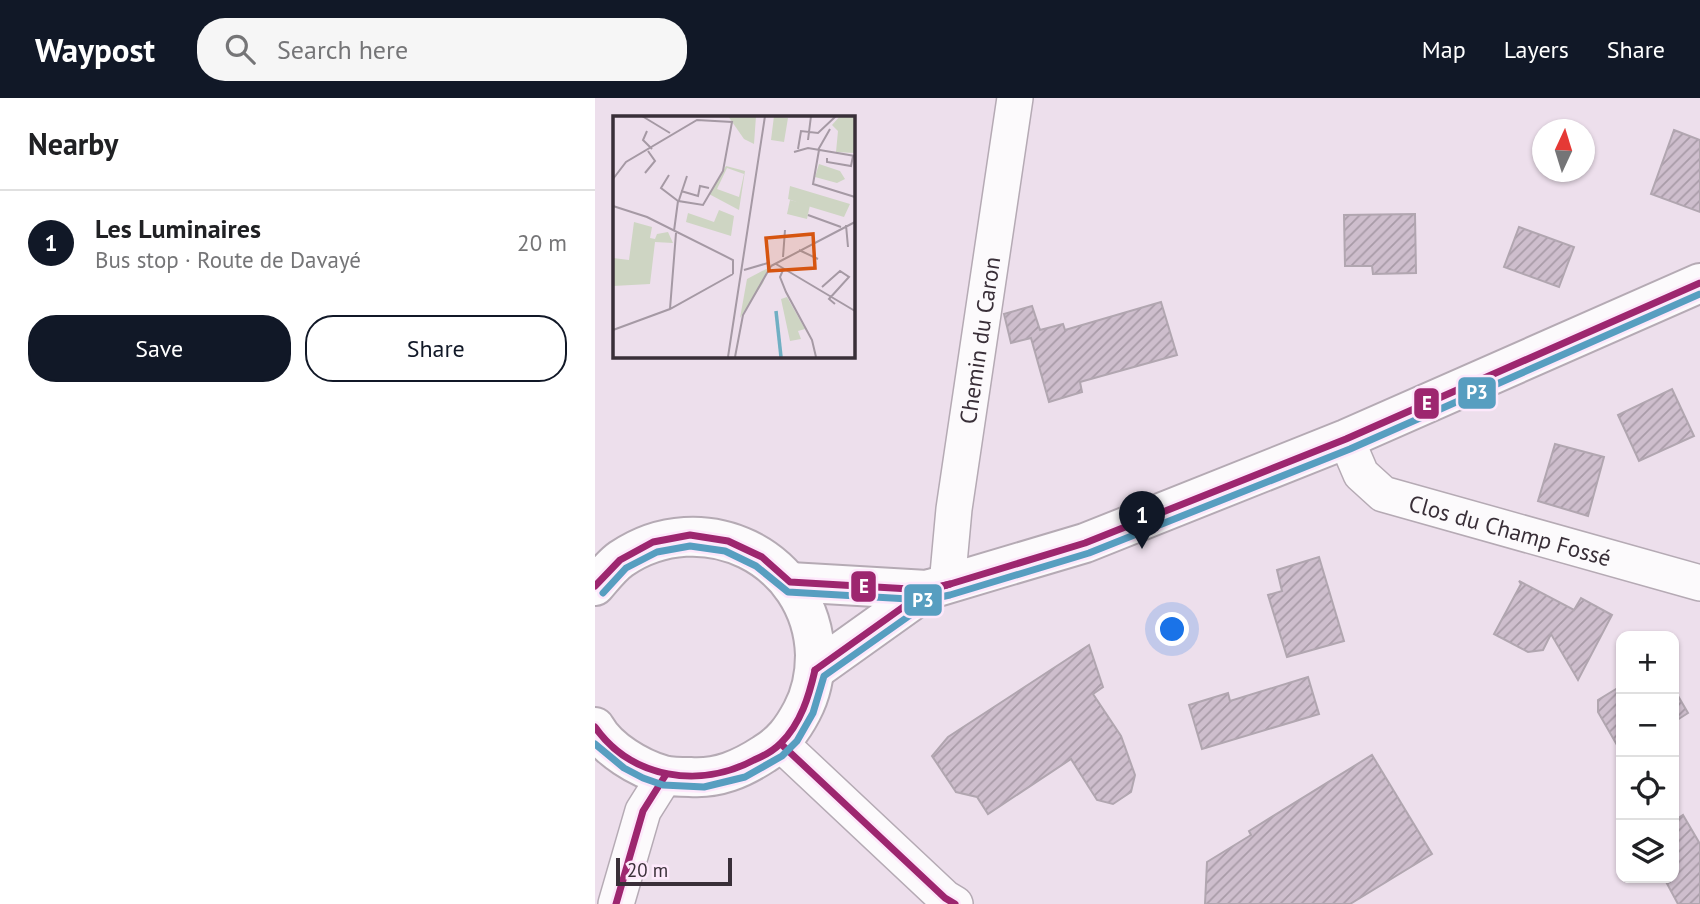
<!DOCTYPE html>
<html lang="en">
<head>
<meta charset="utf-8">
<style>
  :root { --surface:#fff; --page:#f6f6f6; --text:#202124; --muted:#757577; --line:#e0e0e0; --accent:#111827 }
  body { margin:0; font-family:"PT Sans",sans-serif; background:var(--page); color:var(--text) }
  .controls { position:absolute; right:21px; bottom:21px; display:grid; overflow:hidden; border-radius:14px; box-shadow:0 2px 5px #0004 }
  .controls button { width:63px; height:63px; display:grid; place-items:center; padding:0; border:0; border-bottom:2px solid var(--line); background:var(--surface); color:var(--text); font:35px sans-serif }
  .compass { position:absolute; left:937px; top:21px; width:63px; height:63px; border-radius:50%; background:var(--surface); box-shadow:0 2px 5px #0004; rotate:4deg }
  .scale { position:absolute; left:21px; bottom:18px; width:116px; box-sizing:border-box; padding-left:7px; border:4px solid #392f38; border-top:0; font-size:19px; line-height:24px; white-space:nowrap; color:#392f38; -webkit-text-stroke:5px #fde8fb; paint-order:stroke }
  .you { position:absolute; left:578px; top:532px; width:24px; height:24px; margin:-18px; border:5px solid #fff; border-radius:50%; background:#1a73e8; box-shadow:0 0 0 10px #1a73e833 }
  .badge { display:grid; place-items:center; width:46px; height:46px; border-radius:50%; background:var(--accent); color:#fff; font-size:23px; font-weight:700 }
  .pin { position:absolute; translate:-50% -58px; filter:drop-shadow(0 2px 4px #0008) }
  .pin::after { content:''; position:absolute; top:37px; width:24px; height:21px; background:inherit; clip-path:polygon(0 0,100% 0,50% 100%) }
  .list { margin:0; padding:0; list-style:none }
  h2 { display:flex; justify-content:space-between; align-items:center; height:91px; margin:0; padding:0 28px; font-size:30px }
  h2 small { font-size:23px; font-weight:400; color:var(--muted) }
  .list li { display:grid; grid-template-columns:46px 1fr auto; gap:21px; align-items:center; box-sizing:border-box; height:105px; padding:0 28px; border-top:2px solid var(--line) }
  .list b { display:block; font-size:26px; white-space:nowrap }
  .list p { margin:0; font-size:23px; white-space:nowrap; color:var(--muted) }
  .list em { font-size:23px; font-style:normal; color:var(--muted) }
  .actions { display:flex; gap:14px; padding:21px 28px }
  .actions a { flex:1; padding:16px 0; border:2px solid var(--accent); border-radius:28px; text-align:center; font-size:24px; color:var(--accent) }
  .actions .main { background:var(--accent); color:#fff }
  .icon { flex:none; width:38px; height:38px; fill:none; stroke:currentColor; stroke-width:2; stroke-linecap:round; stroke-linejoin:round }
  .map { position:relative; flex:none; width:1105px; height:806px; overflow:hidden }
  header { display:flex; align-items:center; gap:42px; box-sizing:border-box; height:98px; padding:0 35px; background:var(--accent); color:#fff }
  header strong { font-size:33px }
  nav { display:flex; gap:38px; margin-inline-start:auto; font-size:24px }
  .search { width:490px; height:63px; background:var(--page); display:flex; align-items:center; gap:18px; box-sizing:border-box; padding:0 24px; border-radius:28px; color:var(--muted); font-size:26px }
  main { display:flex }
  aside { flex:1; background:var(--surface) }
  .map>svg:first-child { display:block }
  .building { fill:url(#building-hatch); stroke:#b1a6b0; stroke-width:2 }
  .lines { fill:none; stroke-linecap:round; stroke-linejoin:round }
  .street-casing { stroke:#b5aab4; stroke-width:38 }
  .secondary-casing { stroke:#b5aab4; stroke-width:42 }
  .street { stroke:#fcfafc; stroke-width:35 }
  .secondary { stroke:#fcfafc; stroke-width:38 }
  .bus-1-casing { stroke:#fde8fb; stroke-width:12 }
  .bus-2-casing { stroke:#fde8fb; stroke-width:12 }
  .bus-1 { stroke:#9d266f; stroke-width:7 }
  .bus-2 { stroke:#579ec0; stroke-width:7 }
  .labels { text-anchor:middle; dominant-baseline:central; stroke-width:5; stroke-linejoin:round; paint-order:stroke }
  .street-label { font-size:23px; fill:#392f38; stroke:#fde8fb }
  .inset-river { fill:none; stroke:#70afc3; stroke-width:3.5 }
  .inset-road { fill:none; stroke:#a599a4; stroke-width:2 }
  .view { fill:#d65510; fill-opacity:0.15; stroke:#d65510; stroke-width:3.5 }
  .inset-edge { fill:none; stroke:#392f38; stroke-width:3.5 }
  .line-badge { stroke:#fde8fb; stroke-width:2.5 }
  .badge-label { font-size:19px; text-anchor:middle; font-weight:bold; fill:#fff }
</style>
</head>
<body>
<header>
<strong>Waypost</strong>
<div class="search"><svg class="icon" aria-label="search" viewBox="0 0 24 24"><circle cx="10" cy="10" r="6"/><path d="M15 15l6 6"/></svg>Search here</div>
<nav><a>Map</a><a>Layers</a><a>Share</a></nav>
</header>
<main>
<aside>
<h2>Nearby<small></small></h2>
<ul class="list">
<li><span class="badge">1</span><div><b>Les Luminaires</b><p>Bus stop · Route de Davayé</p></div><em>20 m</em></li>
</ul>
<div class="actions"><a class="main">Save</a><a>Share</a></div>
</aside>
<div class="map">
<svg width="1105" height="806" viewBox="0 0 1105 806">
  <defs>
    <pattern id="building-hatch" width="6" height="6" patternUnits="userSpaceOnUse" patternTransform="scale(1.75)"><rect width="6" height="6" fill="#cebecd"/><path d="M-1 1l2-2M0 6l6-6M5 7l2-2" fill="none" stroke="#a89ba7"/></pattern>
  </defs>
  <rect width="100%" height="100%" fill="#eddfec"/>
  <g class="building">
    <path d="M 1079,32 L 1105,42 L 1105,114 L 1056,96 Z"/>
    <path d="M 820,116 L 821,175 L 778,176 L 777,168 L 750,168 L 749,117 Z"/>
    <path d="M 924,129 L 979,149 L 964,189 L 909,169 Z"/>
    <path d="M 566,204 L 582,257 L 485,284 L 487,294 L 454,304 L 436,240 L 416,245 L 409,216 L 437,208 L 445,232 L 468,226 L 470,232 Z"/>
    <path d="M 1077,291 L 1099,338 L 1044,363 L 1023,317 Z"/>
    <path d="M 960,346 L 1009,359 L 993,418 L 943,403 Z"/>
    <path d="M 724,459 L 749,543 L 692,559 L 673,497 L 687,493 L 682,472 Z"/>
    <path d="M 924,483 L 979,512 L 986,500 L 1017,517 L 983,582 L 956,536 L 948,552 L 933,554 L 899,536 L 926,486 Z"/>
    <path d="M 494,547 L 508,589 L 498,596 L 526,638 L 540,677 L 536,694 L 518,706 L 502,702 L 476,661 L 393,716 L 382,699 L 361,694 L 337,658 L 353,639 Z"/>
    <path d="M 713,579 L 724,616 L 607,651 L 594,607 L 633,595 L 635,603 Z"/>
    <path d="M 1026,588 L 1026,654 L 1003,614 L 1003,602 Z"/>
    <path d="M 1079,591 L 1093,615 L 1079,624 Z"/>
    <path d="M 777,657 L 837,756 L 755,806 L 610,806 L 612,764 L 656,737 L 654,733 Z"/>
    <path d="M 1088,717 L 1105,746 L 1105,806 L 1083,806 L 1069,780 L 1079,780 L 1079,723 Z"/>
  </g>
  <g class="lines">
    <g class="street-casing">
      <g id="street">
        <path id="s1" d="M 751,341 L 766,376 L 788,396 L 1105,485"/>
        <path id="s2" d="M 352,487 L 359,411 L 420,0"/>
        <path d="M 186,646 L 350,800 L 360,806"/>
        <path d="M 21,806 L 48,713 L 70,678"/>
      </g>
    </g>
    <g class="secondary-casing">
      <g id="secondary">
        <path d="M 195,484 L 332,492 L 490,445 L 751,341 L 1105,185"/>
        <path d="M 0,488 C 8,479 16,468 26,461 C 107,406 217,458 220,557 C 220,577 216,596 207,613 C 197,632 187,645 169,656 C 146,671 123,681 95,679 C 86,679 77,679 68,677 C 44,670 13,652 0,629"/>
        <path d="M 220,572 L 332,492"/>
      </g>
    </g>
    <use href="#street" class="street"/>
    <use href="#secondary" class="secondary"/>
    <g class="bus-1-casing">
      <g id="bus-1">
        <path d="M 0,488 L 25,462 L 58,444 L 95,437 L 133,443 L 167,459 L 195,484 L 332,492 L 352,487 L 490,445 L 751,341 L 1105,185"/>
        <path d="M 220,572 L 332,492 L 355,486"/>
        <path d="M 0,629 C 37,681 105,691 159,662 C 169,658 179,652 186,645 C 206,625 214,598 220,572"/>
        <path d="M 186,646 L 350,800 L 360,806"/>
        <path d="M 21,806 L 48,713 L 70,678"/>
      </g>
    </g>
    <g class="bus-2-casing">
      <g id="bus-2">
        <path d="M 8,495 L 31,470 L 62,454 L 95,448 L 130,453 L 161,468 L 193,494 L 331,502 L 355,497 L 494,455 L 755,351 L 1105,196"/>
        <path d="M 0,646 L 29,670 L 48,680 L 68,687 L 109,689 L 150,679 L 187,658 L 202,643 L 218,615 L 229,578 L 338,501"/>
      </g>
    </g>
    <use href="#bus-1" class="bus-1"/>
    <use href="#bus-2" class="bus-2"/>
  </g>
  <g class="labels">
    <g class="street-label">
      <text stroke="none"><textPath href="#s2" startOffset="247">Chemin du Caron</textPath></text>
      <text stroke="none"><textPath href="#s1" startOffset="200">Clos du Champ Fossé</textPath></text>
    </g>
  </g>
  <g transform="translate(18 18)">
    <rect width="242" height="242" fill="#eddfec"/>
    <path d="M 115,0 L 143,0 L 141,28 L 131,23 ZM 161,0 L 175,2 L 171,26 L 158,24 ZM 227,0 L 241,0 L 241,37 L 223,36 L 225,15 L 219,9 ZM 113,50 L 132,55 L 126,94 L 96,78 ZM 114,52 L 131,58 L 126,81 L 104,73 ZM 177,70 L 237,88 L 231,101 L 198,91 L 175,83 ZM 106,94 L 121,100 L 118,120 L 73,106 L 75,97 L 101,106 ZM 21,106 L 39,111 L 37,122 L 42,123 L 44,118 L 55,116 L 60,127 L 42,126 L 37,168 L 0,170 L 0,142 L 16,144 ZM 155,152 L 150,167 L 127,202 L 134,163 ZM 174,181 L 192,213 L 185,215 L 188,223 L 177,225 L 168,183 Z" fill="#ced5c3" fill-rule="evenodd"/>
    <path d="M 206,48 L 227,55 L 232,63 L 224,67 L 202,61 Z" fill="#ced5c3"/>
    <path d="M 177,84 L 197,89 L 194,103 L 174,98 Z" fill="#ced5c3"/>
    <path class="inset-river" d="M 163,195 L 168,241"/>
    <path class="inset-road" d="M 29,0 L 57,17M 34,15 L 30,24 L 39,33M 195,24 L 198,0M 185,33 L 188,15 L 205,17 L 223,0M 205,34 L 217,13M 206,34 L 200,68 L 242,81M 181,36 L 195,32 L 242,40M 214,42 L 214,46 L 238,50 L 240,40M 32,57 L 42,45 L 35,35M 56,59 L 48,72 L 65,85M 0,63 L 13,46 L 84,4 L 119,6 L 110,55 L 90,89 L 65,85 L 61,115M 68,75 L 85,80 L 87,70 L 96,72M 66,84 L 74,60M 0,90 L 34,101 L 120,144 L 120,158M 195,99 L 228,111M 233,109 L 235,131M 186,134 L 205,143M 170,141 L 172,114M 163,148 L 242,195M 158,150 L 242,106M 131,154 L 155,147M 170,154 L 167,161 L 173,176 L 199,224 L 203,241M 209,171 L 227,155 L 236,161 L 216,183 L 222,188M 57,193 L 63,117M 0,214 L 57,193 L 120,158M 115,241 L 152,0M 122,241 L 130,199 L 158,150"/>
    <path class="view" d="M 200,118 L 202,152 L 156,155 L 153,122 Z"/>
    <rect width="242" height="242" class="inset-edge"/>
  </g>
  <g class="line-badge">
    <rect x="862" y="278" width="40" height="34" rx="7" fill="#579ec0"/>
    <rect x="818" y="289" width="27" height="33" rx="7" fill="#9d266f"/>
    <rect x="255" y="472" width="27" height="33" rx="7" fill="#9d266f"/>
    <rect x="308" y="485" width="40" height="34" rx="7" fill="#579ec0"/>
  </g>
  <g class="badge-label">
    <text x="882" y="301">P3</text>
    <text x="832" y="312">E</text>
    <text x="269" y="495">E</text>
    <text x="328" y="509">P3</text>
  </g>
</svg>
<div class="controls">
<button>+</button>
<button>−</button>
<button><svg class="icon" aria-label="locate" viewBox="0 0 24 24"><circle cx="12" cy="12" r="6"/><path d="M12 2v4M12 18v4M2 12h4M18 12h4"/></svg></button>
<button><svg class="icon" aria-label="layers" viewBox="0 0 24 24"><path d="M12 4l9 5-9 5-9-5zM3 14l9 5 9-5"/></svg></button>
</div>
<svg class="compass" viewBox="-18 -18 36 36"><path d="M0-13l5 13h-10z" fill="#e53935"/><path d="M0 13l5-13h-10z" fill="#757577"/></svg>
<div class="scale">20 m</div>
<div class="you"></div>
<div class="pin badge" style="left:547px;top:451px">1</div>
</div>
</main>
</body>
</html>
